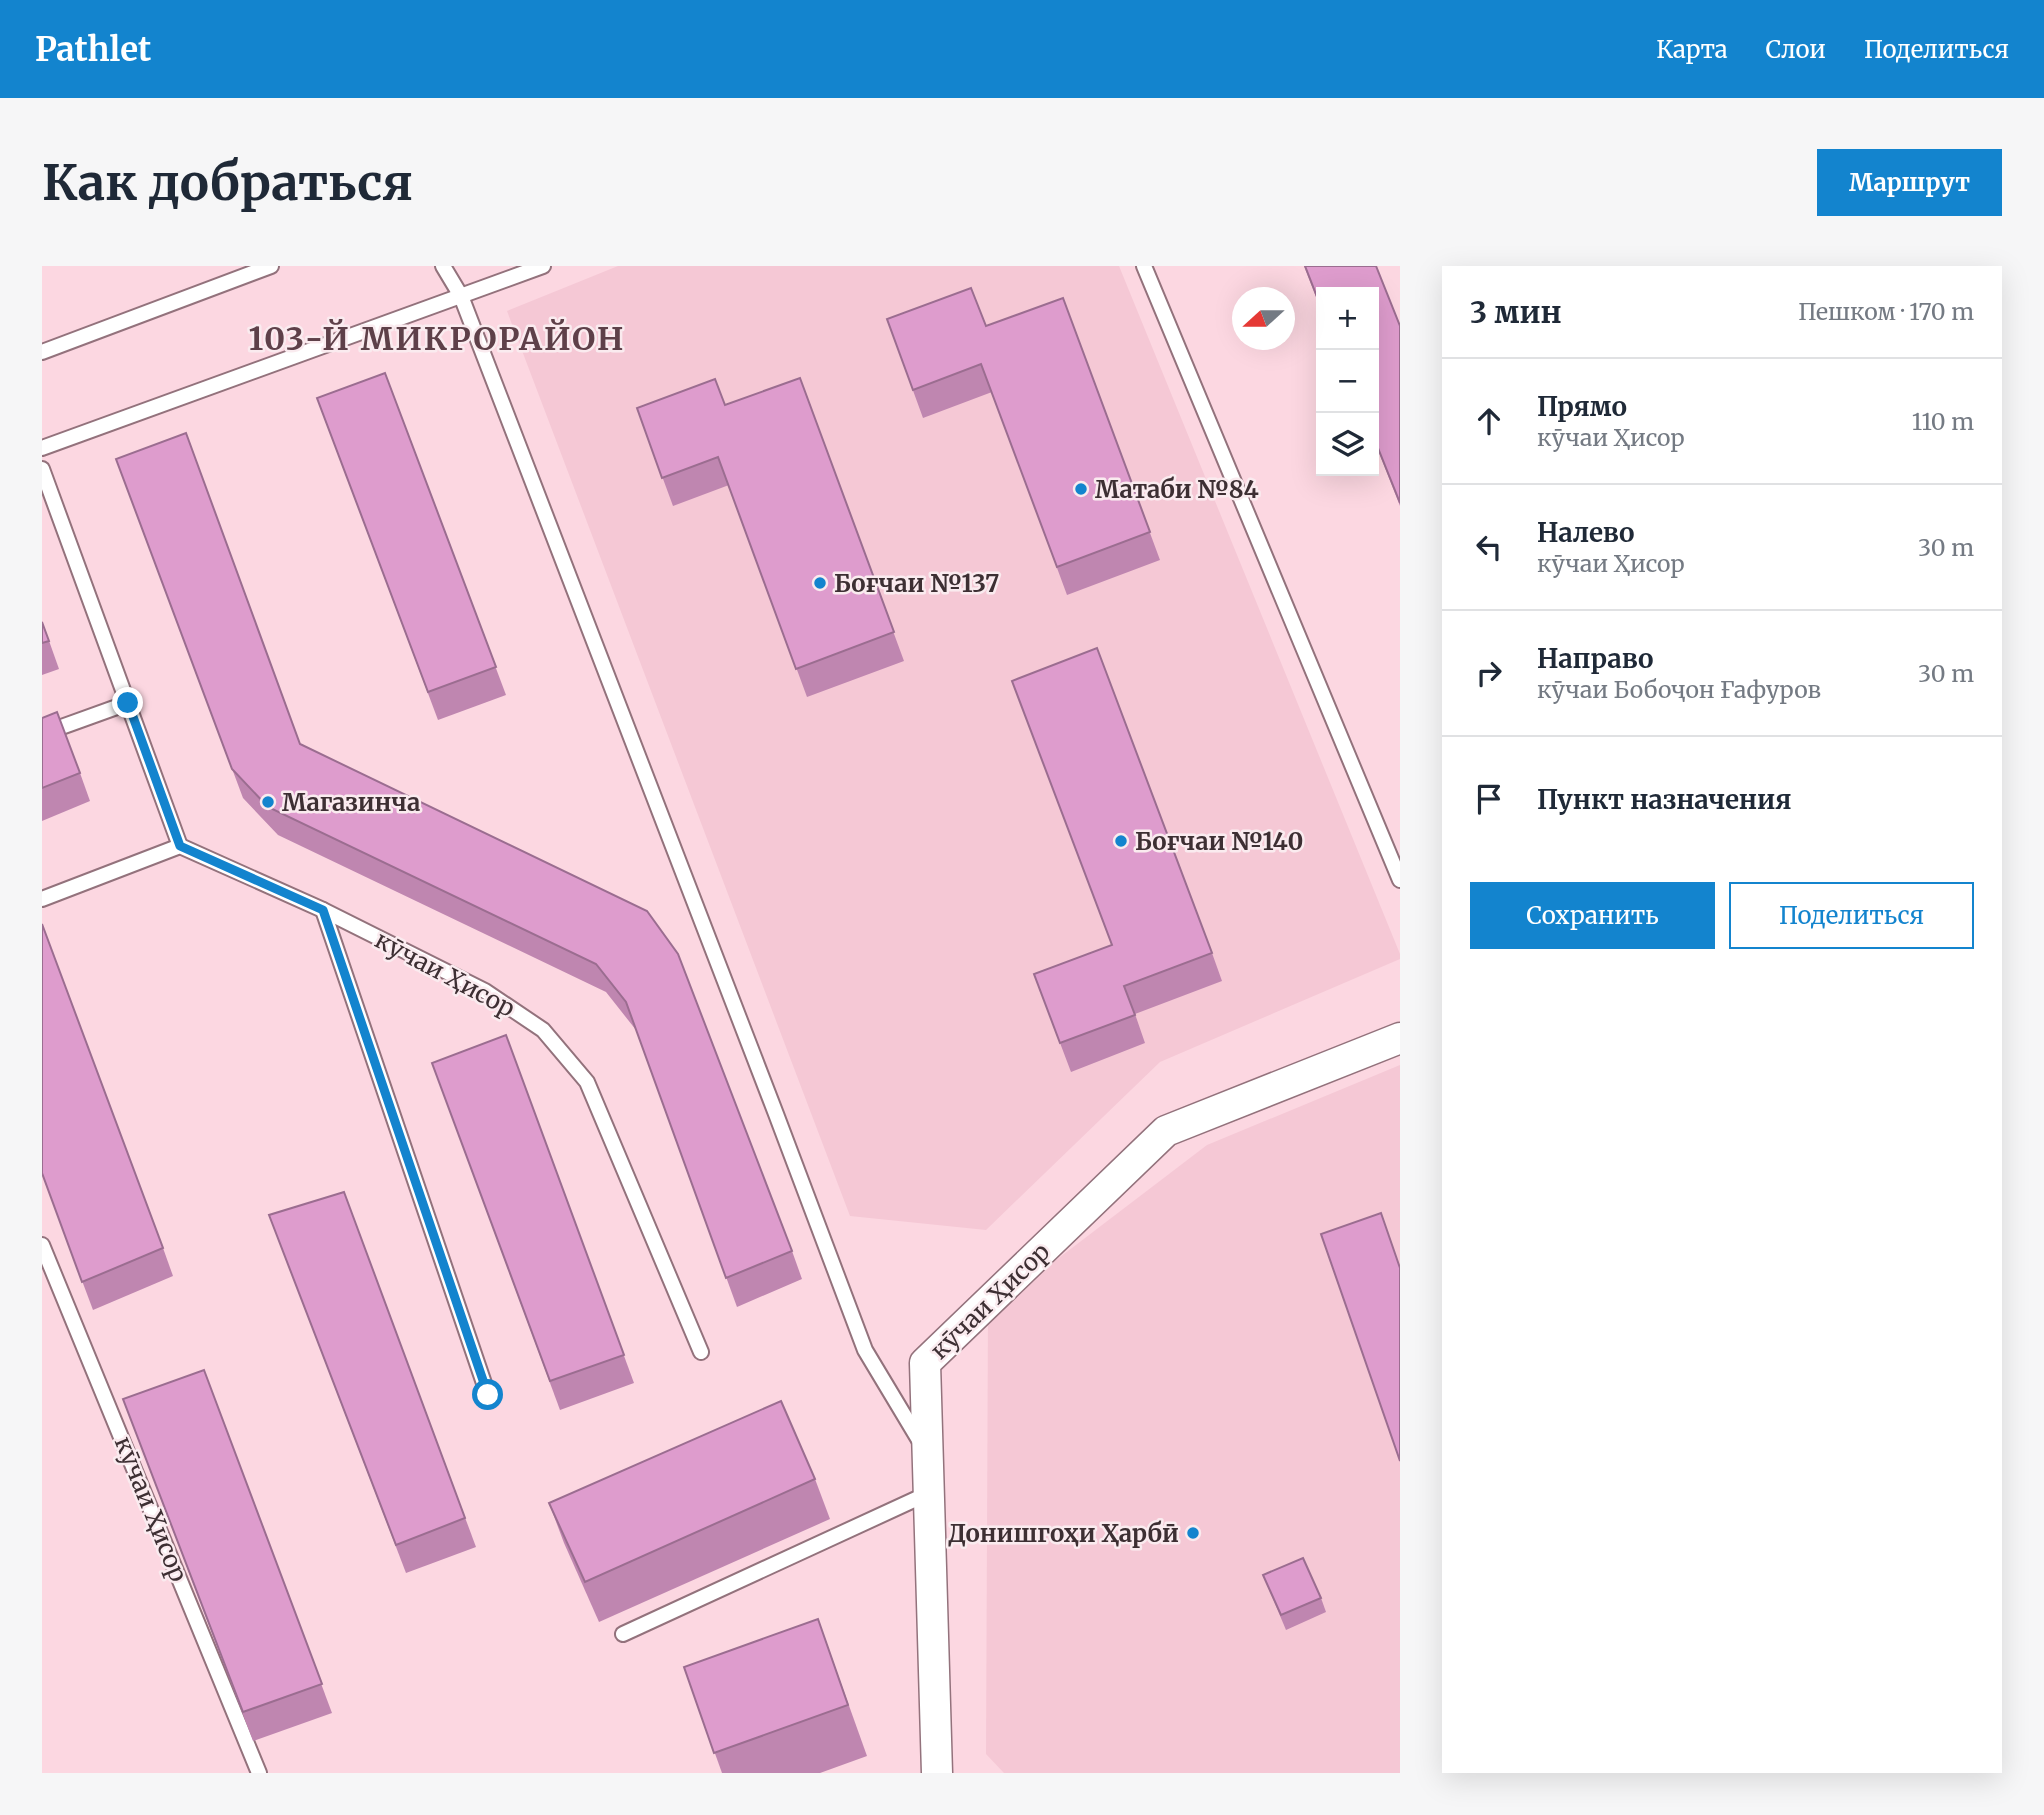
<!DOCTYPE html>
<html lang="ru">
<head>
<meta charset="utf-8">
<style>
  :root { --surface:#fff; --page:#f6f6f7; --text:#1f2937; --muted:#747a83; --line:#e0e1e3; --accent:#1384ce }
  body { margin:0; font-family:Merriweather,serif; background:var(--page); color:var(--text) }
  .controls { position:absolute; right:21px; top:21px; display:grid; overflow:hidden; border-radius:0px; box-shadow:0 7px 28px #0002 }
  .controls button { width:63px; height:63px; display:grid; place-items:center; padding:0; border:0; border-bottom:2px solid var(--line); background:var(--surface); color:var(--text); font:35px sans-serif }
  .compass { position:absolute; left:1190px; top:21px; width:63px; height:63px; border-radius:50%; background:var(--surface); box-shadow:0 7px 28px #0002; rotate:249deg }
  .stop { position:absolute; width:21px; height:21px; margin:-16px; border:5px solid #1384ce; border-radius:50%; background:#fff }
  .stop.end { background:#1384ce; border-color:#fff; box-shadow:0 2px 7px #0008 }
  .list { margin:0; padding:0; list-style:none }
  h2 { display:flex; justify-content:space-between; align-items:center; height:91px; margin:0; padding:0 28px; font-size:30px }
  h2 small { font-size:23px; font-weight:400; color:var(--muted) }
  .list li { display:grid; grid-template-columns:46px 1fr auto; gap:21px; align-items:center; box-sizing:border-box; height:126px; padding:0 28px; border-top:2px solid var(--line) }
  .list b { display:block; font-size:26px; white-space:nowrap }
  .list p { margin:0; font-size:23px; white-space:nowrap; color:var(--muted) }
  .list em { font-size:23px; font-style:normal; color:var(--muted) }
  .actions { display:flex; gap:14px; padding:21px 28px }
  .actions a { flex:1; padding:16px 0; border:2px solid var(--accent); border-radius:0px; text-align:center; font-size:24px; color:var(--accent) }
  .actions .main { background:var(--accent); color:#fff }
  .icon { flex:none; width:38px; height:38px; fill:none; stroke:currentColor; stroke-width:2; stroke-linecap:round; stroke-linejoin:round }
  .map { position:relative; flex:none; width:1358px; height:1507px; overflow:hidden; border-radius:0px }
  header { display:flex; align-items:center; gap:42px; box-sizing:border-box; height:98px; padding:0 35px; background:var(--accent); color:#fff }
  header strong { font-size:33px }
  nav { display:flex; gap:38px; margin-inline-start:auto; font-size:24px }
  .intro { display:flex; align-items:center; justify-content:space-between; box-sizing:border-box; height:168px; padding:0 42px }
  h1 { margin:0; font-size:49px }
  .button { padding:18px 32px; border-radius:0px; background:var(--accent); color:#fff; font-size:24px; font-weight:700 }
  main { display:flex; gap:42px; padding:0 42px }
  aside { flex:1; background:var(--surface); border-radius:0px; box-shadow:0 7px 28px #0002 }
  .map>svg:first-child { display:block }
  .built { fill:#f5c8d5 }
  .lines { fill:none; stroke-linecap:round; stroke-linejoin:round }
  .service-casing { stroke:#93727c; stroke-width:18 }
  .minor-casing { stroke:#93727c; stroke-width:33 }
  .service { stroke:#fff; stroke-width:14 }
  .minor { stroke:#fff; stroke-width:30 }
  .wall { fill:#bf86b0 }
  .building { fill:#de9ccd; stroke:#9b6d90; stroke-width:2 }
  .route { stroke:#1384ce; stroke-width:9 }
  .poi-dot { fill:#1384ce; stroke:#faebef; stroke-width:2.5 }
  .labels { text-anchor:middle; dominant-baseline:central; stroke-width:5; stroke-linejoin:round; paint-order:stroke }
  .poi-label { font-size:24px; font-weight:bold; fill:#3d2f33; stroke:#faebef; text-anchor:start }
  .street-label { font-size:24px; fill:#3d2f33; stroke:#faebef }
  .district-label { font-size:32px; font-weight:bold; letter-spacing:2px; fill:#5e4049; stroke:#faebef }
</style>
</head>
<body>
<header>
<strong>Pathlet</strong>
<nav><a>Карта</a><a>Слои</a><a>Поделиться</a></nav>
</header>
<div class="intro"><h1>Как добраться</h1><a class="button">Маршрут</a></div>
<main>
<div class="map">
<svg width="1358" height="1507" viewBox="0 0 1358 1507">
  <rect width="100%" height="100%" fill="#fcd7e1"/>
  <g class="built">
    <path d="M 576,0 L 1077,0 L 1358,688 L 1358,693 L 1118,796 L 944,964 L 808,950 L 465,45 Z"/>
    <path d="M 1358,799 L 1358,1507 L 962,1507 L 944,1488 L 946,1046 L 1165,879 Z"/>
  </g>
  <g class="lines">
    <g class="service-casing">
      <g id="service">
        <path d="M 401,0 L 419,30 L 734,848 L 823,1084 L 880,1179"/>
        <path d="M 1102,0 L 1358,614"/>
        <path d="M 0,86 L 229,0"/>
        <path d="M 0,182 L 501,0"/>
        <path d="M 0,203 L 138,580"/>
        <path d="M 0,468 L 86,437"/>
        <path d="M 0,633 L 138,580 L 281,644 L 443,725 L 501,764 L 545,816 L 659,1086"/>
        <path d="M 281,644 L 446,1129"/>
        <path d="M 0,979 L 217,1507"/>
        <path d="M 581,1368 L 887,1227"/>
      </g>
    </g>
    <g class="minor-casing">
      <path id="minor" d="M 895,1507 L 883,1097 L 1124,865 L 1358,772"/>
    </g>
    <use href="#service" class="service"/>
    <use href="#minor" class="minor"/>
  </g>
  <g class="wall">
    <path d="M 1262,0 L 1334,0 L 1358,60 L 1358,240 L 1332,174 L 1332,26 L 1279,26 L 1279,44 Z"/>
    <path d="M 1021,32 L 1118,294 L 1025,329 L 950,126 L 881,152 L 845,53 L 944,60 Z"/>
    <path d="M 343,107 L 464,429 L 396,454 L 275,132 Z"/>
    <path d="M 758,112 L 862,395 L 765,431 L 687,219 L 631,240 L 595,142 L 683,139 Z"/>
    <path d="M 74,193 L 258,478 L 605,645 L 750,985 L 760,1013 L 695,1041 L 594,764 L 564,726 L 236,569 L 201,532 Z"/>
    <path d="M 0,355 L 17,403 L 0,409 Z"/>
    <path d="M 0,452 L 38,507 L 48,535 L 0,555 Z"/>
    <path d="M 1170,687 L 1180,715 L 1093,748 L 1103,777 L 1029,806 L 992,708 Z"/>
    <path d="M 464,769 L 592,1117 L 518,1144 L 390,797 Z"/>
    <path d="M 0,908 L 121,982 L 131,1010 L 51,1044 Z"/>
    <path d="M 302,926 L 434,1281 L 364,1307 L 227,949 Z"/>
    <path d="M 162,1104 L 290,1447 L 211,1475 L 81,1133 Z"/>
    <path d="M 773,1213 L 788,1253 L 557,1356 L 522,1277 L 507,1237 Z"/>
    <path d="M 1221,1309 L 1279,1332 L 1284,1346 L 1244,1364 Z"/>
    <path d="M 776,1353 L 825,1490 L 778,1507 L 680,1507 L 642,1401 Z"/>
  </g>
  <g class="building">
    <path d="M 1263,0 L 1334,0 L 1358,60 L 1358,237 L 1332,172 L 1332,26 L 1279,26 L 1279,41 Z"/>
    <path d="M 929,22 L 944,60 L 1021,32 L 1108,266 L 1015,301 L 939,98 L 871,124 L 845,53 Z"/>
    <path d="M 343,107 L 454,401 L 386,426 L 275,132 Z"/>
    <path d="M 758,112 L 852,366 L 754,403 L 676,191 L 620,212 L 595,142 L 673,113 L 683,139 Z"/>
    <path d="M 144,167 L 258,478 L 605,645 L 636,688 L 750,985 L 684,1012 L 584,736 L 554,698 L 226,541 L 190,503 L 74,193 Z"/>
    <path d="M 0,356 L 7,375 L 0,377 Z"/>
    <path d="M 1055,382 L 1170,687 L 1082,720 L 1093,749 L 1018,777 L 992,708 L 1070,679 L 970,415 Z"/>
    <path d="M 15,446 L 38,507 L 0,522 L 0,452 Z"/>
    <path d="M 0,658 L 121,982 L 40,1016 L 0,907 Z"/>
    <path d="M 464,769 L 582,1089 L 508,1115 L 390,797 Z"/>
    <path d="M 302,926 L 423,1252 L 354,1279 L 227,949 Z"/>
    <path d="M 1339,947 L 1358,1002 L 1358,1195 L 1279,968 Z"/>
    <path d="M 162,1104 L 280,1418 L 201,1446 L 81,1133 Z"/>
    <path d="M 739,1135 L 773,1213 L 543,1316 L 507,1237 Z"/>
    <path d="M 1261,1292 L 1279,1332 L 1239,1349 L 1221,1309 Z"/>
    <path d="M 776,1353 L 806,1439 L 672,1487 L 642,1401 Z"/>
  </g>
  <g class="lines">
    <path class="route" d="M 86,437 L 138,580 L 281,644 L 446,1129"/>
  </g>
  <g class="poi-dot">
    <circle cx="1039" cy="223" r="7"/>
    <circle cx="778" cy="317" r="7"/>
    <circle cx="226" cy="536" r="7"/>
    <circle cx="1079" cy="575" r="7"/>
    <circle cx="1151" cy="1267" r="7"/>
  </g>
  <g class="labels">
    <g class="poi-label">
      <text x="1053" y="223">Матаби №84</text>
      <text x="792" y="317">Боғчаи №137</text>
      <text x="240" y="536">Магазинча</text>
      <text x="1093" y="575">Боғчаи №140</text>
      <text x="1137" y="1267" text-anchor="end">Донишгоҳи Ҳарбӣ</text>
    </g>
    <g class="street-label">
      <text transform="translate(403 708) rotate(28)">кӯчаи Ҳисор</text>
      <text transform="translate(948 1035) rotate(-44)">кӯчаи Ҳисор</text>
      <text transform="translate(109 1243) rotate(68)">кӯчаи Ҳисор</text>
    </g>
    <g class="district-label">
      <text x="395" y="73">103-Й МИКРОРАЙОН</text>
    </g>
  </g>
</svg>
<div class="controls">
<button>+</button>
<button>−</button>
<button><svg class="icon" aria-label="layers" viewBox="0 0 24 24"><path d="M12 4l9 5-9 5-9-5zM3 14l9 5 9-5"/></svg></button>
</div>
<svg class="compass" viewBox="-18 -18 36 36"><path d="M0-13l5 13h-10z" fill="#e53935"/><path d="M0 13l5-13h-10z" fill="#747a83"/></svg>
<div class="stop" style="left:446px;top:1129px"></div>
<div class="stop end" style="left:86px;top:437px"></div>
</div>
<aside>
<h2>3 мин<small>Пешком · 170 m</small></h2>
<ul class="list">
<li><svg class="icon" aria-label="ahead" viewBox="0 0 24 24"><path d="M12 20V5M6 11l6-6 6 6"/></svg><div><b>Прямо</b><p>кӯчаи Ҳисор</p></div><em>110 m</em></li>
<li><svg class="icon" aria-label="left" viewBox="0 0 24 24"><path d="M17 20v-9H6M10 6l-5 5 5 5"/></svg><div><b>Налево</b><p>кӯчаи Ҳисор</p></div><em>30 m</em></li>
<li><svg class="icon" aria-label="right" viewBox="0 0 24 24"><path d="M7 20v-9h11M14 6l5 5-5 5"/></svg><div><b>Направо</b><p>кӯчаи Бобоҷон Ғафуров</p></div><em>30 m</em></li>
<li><svg class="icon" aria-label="arrive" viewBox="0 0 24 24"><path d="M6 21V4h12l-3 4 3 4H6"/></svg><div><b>Пункт назначения</b></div></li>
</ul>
<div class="actions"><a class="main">Сохранить</a><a>Поделиться</a></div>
</aside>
</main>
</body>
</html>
